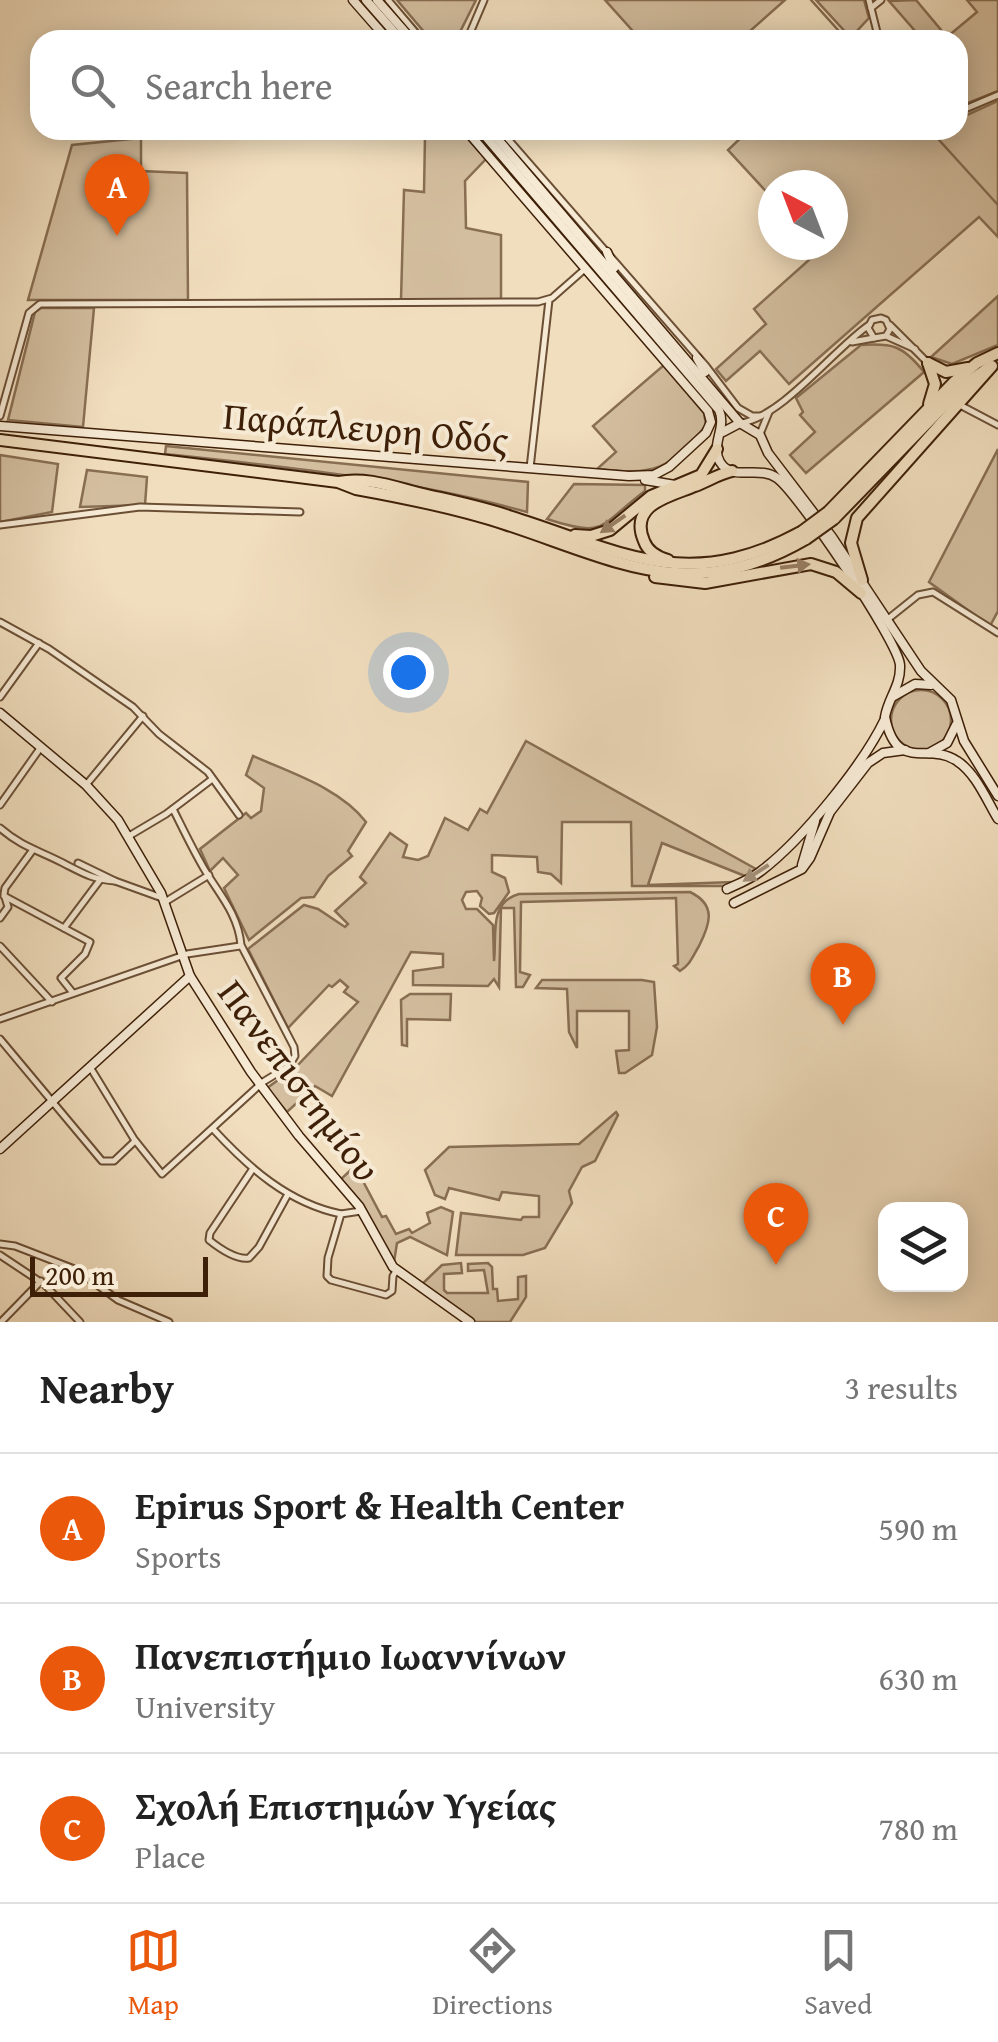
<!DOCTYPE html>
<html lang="en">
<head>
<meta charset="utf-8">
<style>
  :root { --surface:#fff; --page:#f6f6f6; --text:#222; --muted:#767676; --line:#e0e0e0; --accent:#ea580c }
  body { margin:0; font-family:"Gentium Book Plus",serif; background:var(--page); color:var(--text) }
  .controls { position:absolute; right:30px; bottom:30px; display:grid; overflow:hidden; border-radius:20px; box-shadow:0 5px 25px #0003 }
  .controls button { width:90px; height:90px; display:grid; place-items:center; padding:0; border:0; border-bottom:2px solid var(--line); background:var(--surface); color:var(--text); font:50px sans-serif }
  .compass { position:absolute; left:758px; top:170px; width:90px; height:90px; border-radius:50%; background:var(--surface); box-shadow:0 5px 25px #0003; rotate:318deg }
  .scale { position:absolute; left:30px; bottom:25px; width:178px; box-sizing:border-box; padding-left:10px; border:5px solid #3e1f07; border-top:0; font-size:28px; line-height:35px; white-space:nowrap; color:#3e1f07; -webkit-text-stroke:8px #f6ead5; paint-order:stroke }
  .you { position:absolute; left:408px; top:672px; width:35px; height:35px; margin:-25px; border:8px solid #fff; border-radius:50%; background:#1a73e8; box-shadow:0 0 0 15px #1a73e833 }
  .badge { display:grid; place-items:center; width:65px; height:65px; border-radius:50%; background:var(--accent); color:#fff; font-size:32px; font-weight:700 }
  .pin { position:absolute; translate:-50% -82px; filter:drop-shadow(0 2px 5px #0008) }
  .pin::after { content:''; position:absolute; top:52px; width:35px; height:30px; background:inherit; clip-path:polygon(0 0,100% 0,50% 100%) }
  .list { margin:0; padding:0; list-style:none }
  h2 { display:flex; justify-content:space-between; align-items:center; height:130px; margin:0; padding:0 40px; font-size:42px }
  h2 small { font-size:32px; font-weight:400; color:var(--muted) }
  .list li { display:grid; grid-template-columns:65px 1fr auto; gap:30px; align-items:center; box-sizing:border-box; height:150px; padding:0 40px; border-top:2px solid var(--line) }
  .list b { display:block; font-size:38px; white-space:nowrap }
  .list p { margin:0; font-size:32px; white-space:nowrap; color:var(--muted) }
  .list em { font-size:32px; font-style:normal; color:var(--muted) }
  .icon { flex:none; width:55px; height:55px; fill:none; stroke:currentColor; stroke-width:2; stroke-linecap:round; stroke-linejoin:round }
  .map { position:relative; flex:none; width:998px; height:1322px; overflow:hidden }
  .search { position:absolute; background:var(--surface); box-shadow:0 5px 25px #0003; left:30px; right:30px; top:30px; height:110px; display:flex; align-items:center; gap:25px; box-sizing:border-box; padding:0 35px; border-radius:30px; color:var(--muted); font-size:38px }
  .sheet { height:580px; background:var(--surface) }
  nav { display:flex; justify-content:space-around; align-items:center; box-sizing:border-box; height:140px; border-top:2px solid var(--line); background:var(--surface); font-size:28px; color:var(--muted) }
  nav a { display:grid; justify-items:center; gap:5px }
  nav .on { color:var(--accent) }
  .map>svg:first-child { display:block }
  .green { fill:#d3be9f; stroke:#886e53; stroke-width:2.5 }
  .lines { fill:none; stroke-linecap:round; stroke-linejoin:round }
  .stream { stroke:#856b50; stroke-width:2.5 }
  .street-casing { stroke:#6b4f35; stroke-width:9 }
  .secondary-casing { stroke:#3e1f07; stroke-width:11 }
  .highway-casing { stroke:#3e1f07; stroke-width:14 }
  .street { stroke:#f6ead5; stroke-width:5 }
  .secondary { stroke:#f6ead5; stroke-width:8 }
  .highway { stroke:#f1debe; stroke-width:10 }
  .highway-bridge-casing { stroke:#3e1f07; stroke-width:14; stroke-linecap:butt }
  .highway-bridge { stroke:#f1debe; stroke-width:10 }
  .oneway { fill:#987e62 }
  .oneway2 { fill:#a38f78 }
  .labels { text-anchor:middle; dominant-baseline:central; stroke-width:8; stroke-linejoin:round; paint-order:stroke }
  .street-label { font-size:38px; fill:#3e1f07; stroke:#f6ead5 }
</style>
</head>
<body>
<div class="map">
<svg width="998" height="1322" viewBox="0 0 998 1322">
  <rect width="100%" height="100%" fill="#f1debe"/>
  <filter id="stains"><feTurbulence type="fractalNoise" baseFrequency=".002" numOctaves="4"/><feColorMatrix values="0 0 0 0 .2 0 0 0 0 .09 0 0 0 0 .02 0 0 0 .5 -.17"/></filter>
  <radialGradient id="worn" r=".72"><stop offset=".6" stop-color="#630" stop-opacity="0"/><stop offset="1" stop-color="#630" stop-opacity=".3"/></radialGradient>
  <g class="green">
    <path d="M 397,0 L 476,0 L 456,40 L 431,40 Z"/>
    <path d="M 605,0 L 785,0 L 740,40 L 641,40 Z"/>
    <path d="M 816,0 L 864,0 L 869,18 L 856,32 L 863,40 L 847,40 L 850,37 Z"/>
    <path d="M 916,0 L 947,37 L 977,12 L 967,0 L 998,0 L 998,91 L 958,107 L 958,40 L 923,40 L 889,1 Z"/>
    <path d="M 998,101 L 998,237 L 979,217 L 789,384 L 760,351 L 726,381 L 716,369 L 766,324 L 754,309 L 819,251 L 815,245 L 833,245 L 833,185 L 773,185 L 773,199 L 728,150 L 749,130 L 958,130 L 958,119 Z"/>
    <path d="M 433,130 L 460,130 L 486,159 L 465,181 L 466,228 L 501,235 L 501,300 L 401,300 L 404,190 L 424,192 L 425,137 Z"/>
    <path d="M 141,138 L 141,171 L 187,173 L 188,300 L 28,300 L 72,145 Z"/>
    <path d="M 998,296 L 998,345 L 952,364 L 931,357 Z"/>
    <path d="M 41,308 L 94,308 L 83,427 L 8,420 L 35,312 Z"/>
    <path d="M 861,345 C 894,343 903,346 924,372 L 806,473 L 790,455 L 815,432 L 800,415 L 803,412 L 796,398 Z"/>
    <path d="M 664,365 L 704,413 L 706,425 C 670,472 652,475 597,469 L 616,452 L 593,426 Z"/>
    <path d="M 166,446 L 528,482 L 527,512 C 408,479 287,467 165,454 Z"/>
    <path d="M 998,449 L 998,611 L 990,626 L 929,582 Z"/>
    <path d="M 0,455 L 58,464 L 52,512 L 0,522 Z"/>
    <path d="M 87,470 L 147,477 L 145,505 L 80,507 Z"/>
    <path d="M 574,484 L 645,485 L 645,491 C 599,525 608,539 547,519 Z"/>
    <circle cx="921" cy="720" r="30"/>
    <path d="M 526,741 L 756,869 L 745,876 L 662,843 L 648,885 L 734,882 L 725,886 L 632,886 L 631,822 L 562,822 L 561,883 L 551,874 L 538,872 L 537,857 L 492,855 L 492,872 L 505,878 L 509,892 L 494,913 L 489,914 L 480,906 L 482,898 L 477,891 L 466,892 L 462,900 L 466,909 L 477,909 L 493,925 L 494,961 C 497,937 488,902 519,894 L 690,892 C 717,905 710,924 699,946 C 693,956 690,965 680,971 L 674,966 L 678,964 L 676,898 L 521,902 L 520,972 L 530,975 L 523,987 L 516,987 L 514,908 L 501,908 L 499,987 L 494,979 L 488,986 L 413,985 L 413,971 L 443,967 L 443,954 L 411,952 L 332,1096 L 315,1086 L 287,1112 L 267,1088 L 295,1068 L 358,1002 L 344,992 L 348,987 L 340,980 L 332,987 L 329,985 L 288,1028 L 248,949 L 304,905 L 318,909 L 345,927 L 348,924 L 335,911 L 366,883 L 360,877 L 390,833 L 407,845 L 403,857 L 418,860 L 428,856 L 445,818 L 468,830 L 480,809 L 487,813 Z"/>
    <path d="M 253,756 C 291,773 340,788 366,822 L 348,851 L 352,856 L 328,876 L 314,897 L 301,898 L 249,940 L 224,888 L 238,875 L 223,858 L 210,871 L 200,849 L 246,813 L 251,818 L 261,811 L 264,788 L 246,775 Z"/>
    <path d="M 542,980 L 642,980 L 654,982 L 657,1027 L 652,1055 L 625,1073 L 619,1073 L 616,1051 L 629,1050 L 629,1011 L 577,1011 L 577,1048 L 569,1032 L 567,989 L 536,988 Z"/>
    <path d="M 410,994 L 451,994 L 450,1020 L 407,1019 L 407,1046 L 402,1045 L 401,1000 Z"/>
    <path d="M 616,1112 L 618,1115 L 595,1161 L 582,1167 L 569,1191 L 572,1203 L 545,1248 L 523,1255 L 456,1255 L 461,1213 L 521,1220 L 523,1217 L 539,1217 L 539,1196 L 502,1192 L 499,1200 L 449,1188 L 445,1199 L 435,1195 L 425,1170 L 449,1147 L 579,1144 Z"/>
    <path d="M 355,1166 L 382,1217 L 386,1216 L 396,1234 L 409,1229 L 412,1233 L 430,1223 L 427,1213 L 441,1207 L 453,1212 L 447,1255 L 410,1237 L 397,1243 L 394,1262 L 363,1205 L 341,1179 Z"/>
    <path d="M 461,1263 L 462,1273 L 444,1274 L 444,1290 L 447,1293 L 488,1293 L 484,1270 L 468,1271 L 468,1264 L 488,1263 L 492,1267 L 493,1289 L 497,1289 L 498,1301 L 518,1299 L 518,1277 L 526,1276 L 526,1297 L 510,1322 L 476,1322 L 421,1285 L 442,1265 Z"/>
  </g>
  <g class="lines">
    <g class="stream">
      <path d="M 811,0 L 847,40"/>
      <path d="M 930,130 L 998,205"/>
    </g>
    <g class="street-casing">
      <g id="street">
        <path d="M 388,0 L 422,40"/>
        <path d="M 869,0 L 879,40"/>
        <path d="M 871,8 L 881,0"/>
        <path d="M 467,40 L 484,0"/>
        <path d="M 958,112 L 998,95"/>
        <path d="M 500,130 L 706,366 L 738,408 L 752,416 L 761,416"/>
        <path d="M 890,325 L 928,363"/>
        <path d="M 886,336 L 890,329 L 886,320 L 881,318 L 872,320 L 868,328 L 874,338 L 886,336 L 915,349"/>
        <path d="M 852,342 L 874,338"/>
        <path d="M 958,404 L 998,425"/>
        <path d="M 0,416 L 29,313 L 40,304 L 538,302 L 552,298 L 586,268"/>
        <path d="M 742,423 C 784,415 834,349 869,325"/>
        <path d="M 760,434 L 769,412"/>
        <path d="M 530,468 L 549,300"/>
        <path d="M 0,525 L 140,507 L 300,512"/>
        <path d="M 888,619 L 918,595 L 933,592 L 998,633"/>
        <path d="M 0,622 L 49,649 L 133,707 L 159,734 L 208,772 L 239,815"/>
        <path d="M 0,697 L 39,643"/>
        <path d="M 86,785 L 143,716"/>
        <path d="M 0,805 L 41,747"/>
        <path d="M 0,828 C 22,847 38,850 63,863 C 81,872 93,880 115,881"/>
        <path d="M 129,836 L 166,814 L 211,780"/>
        <path d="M 78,863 L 115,881 L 162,898"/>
        <path d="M 4,896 L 90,942 L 85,954 L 61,978 L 73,993"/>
        <path d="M 165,902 L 209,875"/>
        <path d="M 0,918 L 8,907 L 4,894 L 5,888 L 32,851"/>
        <path d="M 64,928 L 100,880"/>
        <path d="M 0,946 L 52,1002"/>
        <path d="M 0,1019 L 187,954 L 240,946"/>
        <path d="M 0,1039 L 102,1161 L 114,1161 L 135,1141"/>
        <path d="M 90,1067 L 134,1139 L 162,1174 L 263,1082 L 289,1066 L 295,1056 L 294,1047 L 241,945 C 238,913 218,893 203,867 C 192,848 183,829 173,809"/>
        <path d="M 213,1129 C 249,1168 288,1203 341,1214"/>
        <path d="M 252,1170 L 210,1233 L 209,1240 C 219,1248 236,1260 249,1258 L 259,1247 L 288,1194"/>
        <path d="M 361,1211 L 341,1214 L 328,1258 L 327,1276 L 331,1280 L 386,1295 L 392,1291 L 393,1276 L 396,1271"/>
        <path d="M 0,1244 L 15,1246 L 77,1270 L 118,1300 L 169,1322"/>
        <path d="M 0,1255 L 45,1285 L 80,1322"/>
        <path d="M 1,1322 L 41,1281"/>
      </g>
    </g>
    <g class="secondary-casing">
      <g id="secondary">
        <path d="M 353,0 L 388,40"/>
        <path d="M 366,0 L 401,40"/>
        <path d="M 377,0 L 412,40"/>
        <path d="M 480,130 L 719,410 C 727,428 710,445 720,462 C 732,482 759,465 777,478 C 798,493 898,641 900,665 C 901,686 888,698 885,717 C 897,774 927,741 957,761 C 976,773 987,801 998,819"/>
        <path d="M 490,130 L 740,423"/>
        <path d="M 607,252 L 614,268"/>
        <path d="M 697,358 L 705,372"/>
        <path d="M 0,426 L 629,476 L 654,475 L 669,467 L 706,433 L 711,422 L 708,411 L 466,130"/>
        <path d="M 723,432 L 740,423 L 760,435 L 768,453 L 832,537 L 921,671 L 951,700 L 964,741 L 998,796"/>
        <path d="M 645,480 L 675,485"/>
        <path d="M 894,696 L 915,684 L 931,685"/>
        <path d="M 0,713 L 86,785 L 118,820 L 161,893 L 190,976 L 251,1072 L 299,1136 L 359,1206 L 393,1267 L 470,1322"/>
        <path d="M 929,753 L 947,743 L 956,725"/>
        <path d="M 802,865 L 815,821"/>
        <path d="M 727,889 C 738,884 751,879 761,871 C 802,840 863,765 885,719"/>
        <path d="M 734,903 L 802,869 L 810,858 L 830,812 L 868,763 L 883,753 L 905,750"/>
        <path d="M 0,1149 L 190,976"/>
      </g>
    </g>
    <g class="highway-casing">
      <g id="highway">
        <path d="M 928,363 L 935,384 L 929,404"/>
        <path d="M 928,363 L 946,372 L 968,368"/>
        <path d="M 0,440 L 338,482 L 356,489 C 406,498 457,508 505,524 C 618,561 690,606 806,539"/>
        <path d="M 339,482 C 366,476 397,488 423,494 C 453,501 483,507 512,517 C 622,552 687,594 801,532"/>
        <path d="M 828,512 L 955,381 L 977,363 L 998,353"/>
        <path d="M 834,519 L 965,384 L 990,367"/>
        <path d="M 575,535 L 591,536 L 610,530 L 651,496 L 701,475 L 717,449"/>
        <path d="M 668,560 C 657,557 648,552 644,541 C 628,504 671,496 695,486 C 708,481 719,474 732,471"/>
        <path d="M 655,577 L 705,583 L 811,564 L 836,572 L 861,593"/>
        <path d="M 862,580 L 851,543 L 857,518 L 992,366"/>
      </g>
    </g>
    <use href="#street" class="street"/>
    <use href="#secondary" class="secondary"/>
    <use href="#highway" class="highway"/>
    <g class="highway-bridge-casing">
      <g id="highway-bridge">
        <path d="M 801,532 L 828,512"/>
        <path d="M 806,539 L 834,519"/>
      </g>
    </g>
    <use href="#highway-bridge" class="highway-bridge"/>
  </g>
  <defs><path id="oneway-solid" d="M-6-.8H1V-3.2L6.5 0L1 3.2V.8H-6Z" transform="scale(2.5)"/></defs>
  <g class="oneway">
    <use href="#oneway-solid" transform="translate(613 524) rotate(145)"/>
    <use href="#oneway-solid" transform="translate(795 566) rotate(-7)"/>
  </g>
  <use class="oneway2" href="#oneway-solid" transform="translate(756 873) rotate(147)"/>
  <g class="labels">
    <g class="street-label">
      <text transform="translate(366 427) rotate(5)">Παράπλευρη Οδός</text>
      <text transform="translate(300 1080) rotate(53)">Πανεπιστημίου</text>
    </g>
  </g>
  <rect width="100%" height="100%" filter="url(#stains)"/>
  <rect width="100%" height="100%" fill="url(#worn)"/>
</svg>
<div class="controls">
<button><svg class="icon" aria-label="layers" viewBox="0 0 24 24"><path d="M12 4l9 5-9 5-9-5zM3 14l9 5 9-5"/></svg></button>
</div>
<svg class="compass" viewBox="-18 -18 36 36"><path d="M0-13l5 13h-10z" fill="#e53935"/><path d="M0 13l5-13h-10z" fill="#767676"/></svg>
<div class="scale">200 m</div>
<div class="you"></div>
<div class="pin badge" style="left:117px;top:236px">A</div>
<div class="pin badge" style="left:843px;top:1025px">B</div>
<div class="pin badge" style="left:776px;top:1265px">C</div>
<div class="search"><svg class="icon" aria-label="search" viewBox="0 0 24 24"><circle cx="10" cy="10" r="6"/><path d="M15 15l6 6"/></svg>Search here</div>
</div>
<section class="sheet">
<h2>Nearby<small>3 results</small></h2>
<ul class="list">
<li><span class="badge">A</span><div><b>Epirus Sport &amp; Health Center</b><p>Sports</p></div><em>590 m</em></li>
<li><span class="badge">B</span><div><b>Πανεπιστήμιο Ιωαννίνων</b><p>University</p></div><em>630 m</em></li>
<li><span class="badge">C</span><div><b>Σχολή Επιστημών Υγείας</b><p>Place</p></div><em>780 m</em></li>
</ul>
</section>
<nav>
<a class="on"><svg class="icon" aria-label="map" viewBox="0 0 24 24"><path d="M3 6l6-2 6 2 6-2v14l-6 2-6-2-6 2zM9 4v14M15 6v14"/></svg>Map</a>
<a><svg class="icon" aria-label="directions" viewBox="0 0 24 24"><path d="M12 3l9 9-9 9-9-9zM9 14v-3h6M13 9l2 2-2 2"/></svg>Directions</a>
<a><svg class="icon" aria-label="saved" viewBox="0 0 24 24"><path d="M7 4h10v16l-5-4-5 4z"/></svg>Saved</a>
</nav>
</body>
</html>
